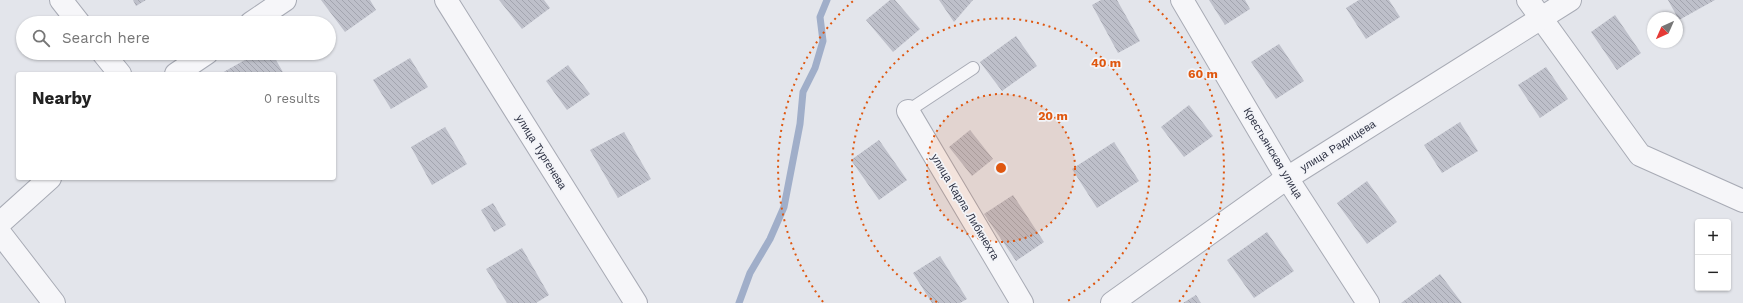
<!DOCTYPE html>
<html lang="en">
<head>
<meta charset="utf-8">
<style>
  :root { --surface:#fff; --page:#f2f2f2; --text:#222; --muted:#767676; --line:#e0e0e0 }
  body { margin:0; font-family:"Work Sans",sans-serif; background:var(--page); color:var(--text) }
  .controls { position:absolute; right:12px; bottom:12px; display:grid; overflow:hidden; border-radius:4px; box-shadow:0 1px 3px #0004 }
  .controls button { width:36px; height:36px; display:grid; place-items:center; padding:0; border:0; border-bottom:1px solid var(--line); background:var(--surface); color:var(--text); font:20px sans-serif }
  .compass { position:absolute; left:1647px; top:12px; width:36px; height:36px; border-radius:50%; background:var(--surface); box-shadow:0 1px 3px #0004; rotate:225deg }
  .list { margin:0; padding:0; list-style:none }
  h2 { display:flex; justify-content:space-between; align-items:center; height:52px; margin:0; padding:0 16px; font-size:17px }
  h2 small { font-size:13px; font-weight:400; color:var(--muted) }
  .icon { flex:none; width:22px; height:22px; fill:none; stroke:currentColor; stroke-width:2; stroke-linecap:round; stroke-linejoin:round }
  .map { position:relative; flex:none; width:1743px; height:303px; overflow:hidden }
  .search { position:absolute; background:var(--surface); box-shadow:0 1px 3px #0004; left:16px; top:16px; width:320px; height:44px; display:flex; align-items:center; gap:10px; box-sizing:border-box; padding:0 14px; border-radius:22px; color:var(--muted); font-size:15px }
  .panel { position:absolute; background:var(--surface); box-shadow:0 1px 3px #0004; left:16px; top:72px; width:320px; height:108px; border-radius:4px }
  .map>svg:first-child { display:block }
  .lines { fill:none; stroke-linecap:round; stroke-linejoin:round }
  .stream { stroke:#a0aec9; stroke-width:7 }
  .building { fill:url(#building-back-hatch) }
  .service-casing { stroke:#a8abb5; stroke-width:14 }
  .minor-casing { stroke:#a8abb5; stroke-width:24 }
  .service { stroke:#f6f6f9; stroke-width:12 }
  .minor { stroke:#f6f6f9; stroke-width:22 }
  .ring { fill:none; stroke:#df570f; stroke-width:2; stroke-dasharray:2 4 }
  .labels { text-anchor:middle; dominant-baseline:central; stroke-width:3.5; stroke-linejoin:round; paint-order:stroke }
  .street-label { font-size:11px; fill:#2c3042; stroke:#f3f4f8 }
  .centre { fill:#df570f; stroke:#f3f4f8; stroke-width:2 }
  .ring-label { font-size:12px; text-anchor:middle; font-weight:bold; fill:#df570f; stroke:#f3f4f8; stroke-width:3.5; stroke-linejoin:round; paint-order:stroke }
</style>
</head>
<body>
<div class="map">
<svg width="1743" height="303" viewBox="0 0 1743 303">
  <defs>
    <pattern id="building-back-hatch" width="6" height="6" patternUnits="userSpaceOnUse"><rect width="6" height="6" fill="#bec0ca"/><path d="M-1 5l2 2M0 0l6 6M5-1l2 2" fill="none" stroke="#a3a5af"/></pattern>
  </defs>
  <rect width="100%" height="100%" fill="#e3e5eb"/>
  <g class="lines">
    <path class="stream" d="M 739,303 L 750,273 L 770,239 L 784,207 L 800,124 L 803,92 L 815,68 L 823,41 L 820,17 L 827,0"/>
  </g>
  <g class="building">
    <path d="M 133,0 L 146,0 L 136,6 Z"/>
    <path d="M 321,0 L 370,0 L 376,10 L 345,32 Z"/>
    <path d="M 499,0 L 544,0 L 550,8 L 522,29 Z"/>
    <path d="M 890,0 L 895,0 L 920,29 L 893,52 L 866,20 Z"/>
    <path d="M 939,0 L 973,0 L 954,22 Z"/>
    <path d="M 1101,0 L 1117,0 L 1140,41 L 1118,53 L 1092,5 Z"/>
    <path d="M 1209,0 L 1245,0 L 1250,9 L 1225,25 Z"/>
    <path d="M 1359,0 L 1389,0 L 1400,17 L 1366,39 L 1346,8 Z"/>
    <path d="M 1668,0 L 1715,0 L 1679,20 Z"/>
    <path d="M 1615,15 L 1641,53 L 1617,70 L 1591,32 Z"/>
    <path d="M 1016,36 L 1037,66 L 1002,91 L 980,62 Z"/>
    <path d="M 1279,44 L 1304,81 L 1276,99 L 1251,62 Z"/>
    <path d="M 250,53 L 272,53 L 284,74 L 220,74 L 252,56 Z"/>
    <path d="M 410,58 L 428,87 L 391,109 L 373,80 Z"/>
    <path d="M 568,65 L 590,94 L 567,110 L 546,81 Z"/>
    <path d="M 1546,67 L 1568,99 L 1540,118 L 1518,85 Z"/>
    <path d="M 1189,105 L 1213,136 L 1184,157 L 1161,127 Z"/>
    <path d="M 1460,122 L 1478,151 L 1442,173 L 1424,145 Z"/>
    <path d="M 445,127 L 467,164 L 432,185 L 411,147 Z"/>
    <path d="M 970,130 L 993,159 L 972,176 L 949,147 Z"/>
    <path d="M 624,132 L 651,179 L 618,198 L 590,150 Z"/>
    <path d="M 879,140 L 907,180 L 879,200 L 851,160 Z"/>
    <path d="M 1114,142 L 1139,181 L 1097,208 L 1072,169 Z"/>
    <path d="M 1367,181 L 1397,222 L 1367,244 L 1337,203 Z"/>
    <path d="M 1013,195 L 1044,242 L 1016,261 L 984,214 Z"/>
    <path d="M 493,203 L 506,225 L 494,232 L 481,210 Z"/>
    <path d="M 1267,232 L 1294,271 L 1254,298 L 1227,260 Z"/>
    <path d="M 522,248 L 549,295 L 536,303 L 507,303 L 486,269 Z"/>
    <path d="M 940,256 L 967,299 L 960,303 L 932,303 L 913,273 Z"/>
    <path d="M 1440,274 L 1462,303 L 1401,303 Z"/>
    <path d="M 1196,295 L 1201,303 L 1183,303 Z"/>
  </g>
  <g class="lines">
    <g class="service-casing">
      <path id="service" d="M 908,111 L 973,68"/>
    </g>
    <g class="minor-casing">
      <g id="minor">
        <path d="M 61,0 L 79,23"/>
        <path d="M 446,0 L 636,303"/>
        <path d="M 1182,0 L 1287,178 L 1368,303"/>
        <path d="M 1528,0 L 1640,155 L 1743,201"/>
        <path d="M 251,23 L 285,0"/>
        <path d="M 103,53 L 120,74"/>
        <path d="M 176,74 L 207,53"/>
        <path d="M 908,111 L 1022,303"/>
        <path d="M 0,223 L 50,178"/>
        <path d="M 0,233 L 54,303"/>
        <path d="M 1112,303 L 1287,178 L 1570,0"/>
      </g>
    </g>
    <use href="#service" class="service"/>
    <use href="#minor" class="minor"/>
  </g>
  <circle cx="1001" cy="168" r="74" fill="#df570f" fill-opacity=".12"/>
  <g class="ring">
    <circle cx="1001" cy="168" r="74"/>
    <path d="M937 302A149 149 0 1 1 1065 302"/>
    <path d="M823 302A223 223 0 0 1 853 1M1149 1A223 223 0 0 1 1179 302"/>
  </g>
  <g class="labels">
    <g class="street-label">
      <text transform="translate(1338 146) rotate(-32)">улица Радищева</text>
      <text transform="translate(541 152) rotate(58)">улица Тургенева</text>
      <text transform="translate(1273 153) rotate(59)">Крестьянская улица</text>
      <text transform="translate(965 207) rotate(59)">улица Карла Либкнехта</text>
    </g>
  </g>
  <circle cx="1001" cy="168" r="6" class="centre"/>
  <g class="ring-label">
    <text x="1106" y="67">40 m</text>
    <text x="1203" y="78">60 m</text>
    <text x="1053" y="120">20 m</text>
  </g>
</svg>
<div class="controls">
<button>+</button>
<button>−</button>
</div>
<svg class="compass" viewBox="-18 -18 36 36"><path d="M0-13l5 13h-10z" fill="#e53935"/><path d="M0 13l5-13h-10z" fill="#767676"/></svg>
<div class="search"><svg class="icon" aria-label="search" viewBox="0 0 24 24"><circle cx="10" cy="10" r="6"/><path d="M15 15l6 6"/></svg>Search here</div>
<section class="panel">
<h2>Nearby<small>0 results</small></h2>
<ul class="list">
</ul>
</section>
</div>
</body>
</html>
